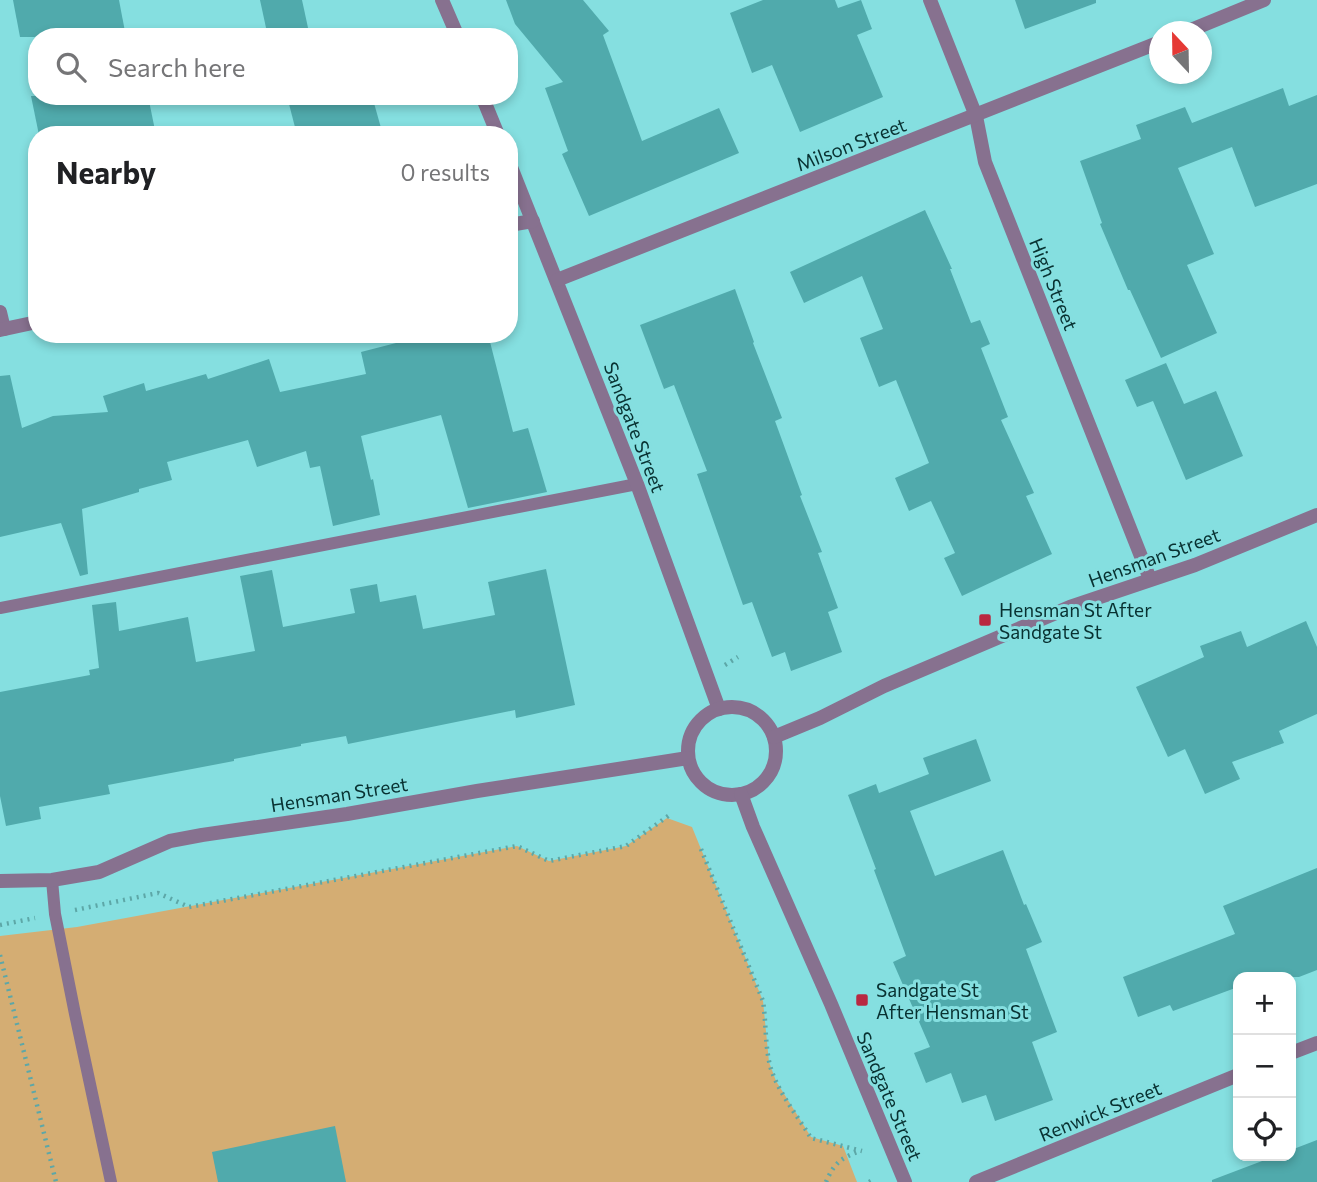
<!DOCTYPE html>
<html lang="en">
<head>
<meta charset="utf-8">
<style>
  :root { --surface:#fff; --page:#f6f6f6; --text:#202124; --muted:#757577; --line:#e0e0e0 }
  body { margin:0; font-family:Commissioner,sans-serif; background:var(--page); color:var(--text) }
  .controls { position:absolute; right:21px; bottom:21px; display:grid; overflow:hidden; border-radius:14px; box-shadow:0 4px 10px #0003 }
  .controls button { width:63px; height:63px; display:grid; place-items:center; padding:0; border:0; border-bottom:2px solid var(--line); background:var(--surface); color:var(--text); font:35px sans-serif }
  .compass { position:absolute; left:1149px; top:21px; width:63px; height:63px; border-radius:50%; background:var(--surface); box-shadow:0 4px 10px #0003; rotate:338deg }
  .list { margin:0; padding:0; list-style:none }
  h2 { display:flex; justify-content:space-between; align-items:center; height:91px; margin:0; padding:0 28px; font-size:30px }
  h2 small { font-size:23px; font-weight:400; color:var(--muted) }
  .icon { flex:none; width:38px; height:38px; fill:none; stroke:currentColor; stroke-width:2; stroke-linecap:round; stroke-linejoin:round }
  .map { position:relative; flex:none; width:1317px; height:1182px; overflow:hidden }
  .search { position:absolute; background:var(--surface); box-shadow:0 4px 10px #0003; left:28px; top:28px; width:490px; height:77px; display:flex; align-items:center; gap:18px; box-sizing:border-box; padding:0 24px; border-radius:28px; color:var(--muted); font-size:26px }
  .panel { position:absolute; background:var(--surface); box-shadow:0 4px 10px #0003; left:28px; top:126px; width:490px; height:217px; border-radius:28px }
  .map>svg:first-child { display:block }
  .green { fill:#d4ad73 }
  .building { fill:#50aaac }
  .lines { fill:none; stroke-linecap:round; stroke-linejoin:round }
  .path { stroke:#5da7a7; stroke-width:4.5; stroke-dasharray:2 5; stroke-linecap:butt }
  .service { stroke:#87718f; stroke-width:12 }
  .minor { stroke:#87718f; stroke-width:14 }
  .poi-dot { fill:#b92841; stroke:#85dfe0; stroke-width:2.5 }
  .labels { text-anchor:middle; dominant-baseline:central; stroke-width:6; stroke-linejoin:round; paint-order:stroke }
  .street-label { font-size:19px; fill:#083131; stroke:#85dfe0 }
  .poi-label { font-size:19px; fill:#083131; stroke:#85dfe0; text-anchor:start }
</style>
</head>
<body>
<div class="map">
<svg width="1317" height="1182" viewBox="0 0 1317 1182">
  <rect width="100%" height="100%" fill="#85dfe0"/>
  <path class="green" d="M 667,818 L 692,827 L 763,1001 L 769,1062 L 776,1081 L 811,1137 L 843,1146 L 857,1182 L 0,1182 L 0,936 L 77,927 L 517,846 L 549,861 L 626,846 Z"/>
  <g class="building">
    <path d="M 13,0 L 119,0 L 126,37 L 20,37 Z"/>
    <path d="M 260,0 L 302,0 L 310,37 L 268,37 Z"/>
    <path d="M 506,0 L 583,0 L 609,31 L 603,35 L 642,141 L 719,108 L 739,153 L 589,216 L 562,154 L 568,151 L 545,88 L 563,82 L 515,24 Z"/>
    <path d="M 763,0 L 835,0 L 838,8 L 861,0 L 872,29 L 857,35 L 883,97 L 800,132 L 772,65 L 752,73 L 730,13 Z"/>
    <path d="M 1015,0 L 1096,0 L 1096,3 L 1025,29 Z"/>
    <path d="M 1283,88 L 1289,106 L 1317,95 L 1317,184 L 1255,207 L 1232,147 L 1178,168 L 1214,254 L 1187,265 L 1217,333 L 1161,358 L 1130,290 L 1128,290 L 1100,224 L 1102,223 L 1080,161 L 1141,139 L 1136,125 L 1185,107 L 1192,123 Z"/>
    <path d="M 31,96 L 148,96 L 156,135 L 39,135 Z"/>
    <path d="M 315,96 L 372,96 L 383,135 L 297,135 L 289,104 Z"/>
    <path d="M 925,210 L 952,269 L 950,269 L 971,323 L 980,320 L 990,344 L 981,348 L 1008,417 L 1001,420 L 1034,493 L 1026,496 L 1052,554 L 962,596 L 944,558 L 955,553 L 931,501 L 909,511 L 895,478 L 929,463 L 896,380 L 879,387 L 860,338 L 883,329 L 862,276 L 804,303 L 790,272 Z"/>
    <path d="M 735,289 L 754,342 L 753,343 L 782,418 L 775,421 L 802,495 L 800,496 L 822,552 L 818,553 L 838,608 L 828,612 L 842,652 L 791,671 L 785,652 L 772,657 L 752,602 L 743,605 L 697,474 L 707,471 L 674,385 L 664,389 L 640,325 Z"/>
    <path d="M 431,334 L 488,334 L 513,432 L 528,428 L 547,492 L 468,508 L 441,415 L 361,436 L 371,480 L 373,479 L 380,515 L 333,526 L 320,466 L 310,468 L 306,451 L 257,467 L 248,440 L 167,462 L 172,480 L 139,489 L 139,492 L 82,509 L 88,574 L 80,576 L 61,523 L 0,537 L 0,376 L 10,375 L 22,428 L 53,416 L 108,412 L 103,396 L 144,383 L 146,391 L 206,374 L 208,379 L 269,359 L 280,392 L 366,374 L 361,352 Z"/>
    <path d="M 1166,363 L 1184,404 L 1216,391 L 1243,456 L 1186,480 L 1153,401 L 1137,407 L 1125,380 Z"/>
    <path d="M 546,569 L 575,705 L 516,718 L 515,710 L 348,744 L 346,736 L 301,744 L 301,746 L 234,759 L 234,761 L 108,785 L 110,794 L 39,807 L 41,819 L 6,826 L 0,796 L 0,692 L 90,675 L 89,670 L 99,668 L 92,605 L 116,602 L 119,631 L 188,617 L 196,662 L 255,651 L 240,576 L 272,570 L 283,627 L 355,613 L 350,589 L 377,584 L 380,602 L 416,595 L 423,629 L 495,615 L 488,582 Z"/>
    <path d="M 1306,621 L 1317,647 L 1317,714 L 1279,731 L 1284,743 L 1232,762 L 1240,779 L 1205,794 L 1185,749 L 1168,757 L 1136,687 L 1204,657 L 1200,646 L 1241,631 L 1247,647 Z"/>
    <path d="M 976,739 L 991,781 L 910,811 L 935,876 L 1003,850 L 1024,905 L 1026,904 L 1042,942 L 1026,949 L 1057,1032 L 1032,1042 L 1053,1100 L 995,1121 L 986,1095 L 962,1103 L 951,1073 L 926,1083 L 914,1053 L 930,1047 L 893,962 L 906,956 L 874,870 L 876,869 L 848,795 L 876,784 L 879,793 L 929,774 L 923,758 Z"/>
    <path d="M 1317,868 L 1317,970 L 1299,977 L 1238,977 L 1238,987 L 1173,1011 L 1170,1005 L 1138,1017 L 1123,977 L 1235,934 L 1223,906 Z"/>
    <path d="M 335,1126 L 346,1182 L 218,1182 L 212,1152 Z"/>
    <path d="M 1317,1140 L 1317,1182 L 1212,1182 L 1212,1180 L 1275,1156 L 1291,1156 L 1291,1150 Z"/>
  </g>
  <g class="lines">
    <g class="path">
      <path d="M 725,665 L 738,657"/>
      <path d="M 701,849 L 763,1001 C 766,1021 765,1041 769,1061 C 774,1087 797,1115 811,1138 L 862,1151"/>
      <path d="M 75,910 L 158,893 L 189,907 L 517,846 L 549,861 L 626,846 L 671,814"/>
      <path d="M 0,925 L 35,918"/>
      <path d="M 0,955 L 56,1182"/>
      <path d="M 826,1182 C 834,1163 841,1158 860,1151"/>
      <path d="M 869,1182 L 873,1180"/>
    </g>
    <g class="service">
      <path d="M 0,608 L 637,484"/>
      <path d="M 52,880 L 55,914 L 75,1014 L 111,1182"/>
    </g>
    <g class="minor">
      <path d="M 442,0 L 458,37"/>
      <path d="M 930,0 L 976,116 L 985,162 L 1150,579"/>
      <path d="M 1186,32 L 1264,0"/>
      <path d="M 482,96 L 498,135"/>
      <path d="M 509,162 L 637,484 L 719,709"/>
      <path d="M 509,225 L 533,221"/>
      <path d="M 557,280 L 1160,42"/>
      <path d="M 0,312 L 4,329"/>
      <path d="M 0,330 L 37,322"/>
      <circle cx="732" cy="751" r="44"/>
      <path d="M 774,737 L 820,718 L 884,686 L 1070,607 L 1195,565 L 1317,515"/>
      <path d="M 741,794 L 753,827 L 831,1004 L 905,1182"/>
      <path d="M 0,881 L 52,880 L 99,872 L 170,841 L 202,835 L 347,814 L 477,791 L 688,758"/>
      <path d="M 1291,1053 L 1317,1043"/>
      <path d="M 976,1182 L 1238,1075"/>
    </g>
  </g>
  <g class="poi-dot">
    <rect x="978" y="613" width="14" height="14" rx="3.5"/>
    <rect x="855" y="993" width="14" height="14" rx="3.5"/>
  </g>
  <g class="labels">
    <g class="street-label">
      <text transform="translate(851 144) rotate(-21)">Milson Street</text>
      <text transform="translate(1054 284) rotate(68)">High Street</text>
      <text transform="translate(635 427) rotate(69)">Sandgate Street</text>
      <text transform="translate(1154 557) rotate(-20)">Hensman Street</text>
      <text transform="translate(339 794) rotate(-9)">Hensman Street</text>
      <text transform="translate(890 1096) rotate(67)">Sandgate Street</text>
      <text transform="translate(1100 1111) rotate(-22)">Renwick Street</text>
    </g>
    <g class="poi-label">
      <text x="999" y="609">Hensman St After<tspan x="999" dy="22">Sandgate St</tspan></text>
      <text x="876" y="989">Sandgate St<tspan x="876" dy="22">After Hensman St</tspan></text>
    </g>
  </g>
</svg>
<div class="controls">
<button>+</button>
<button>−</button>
<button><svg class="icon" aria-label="locate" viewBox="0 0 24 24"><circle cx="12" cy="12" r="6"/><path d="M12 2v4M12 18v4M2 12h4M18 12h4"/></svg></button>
</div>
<svg class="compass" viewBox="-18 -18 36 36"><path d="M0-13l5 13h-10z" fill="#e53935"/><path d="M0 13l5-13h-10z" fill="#757577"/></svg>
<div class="search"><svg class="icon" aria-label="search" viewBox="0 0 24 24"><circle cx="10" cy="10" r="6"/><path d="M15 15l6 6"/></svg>Search here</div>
<section class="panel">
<h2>Nearby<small>0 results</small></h2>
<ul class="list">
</ul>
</section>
</div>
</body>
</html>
